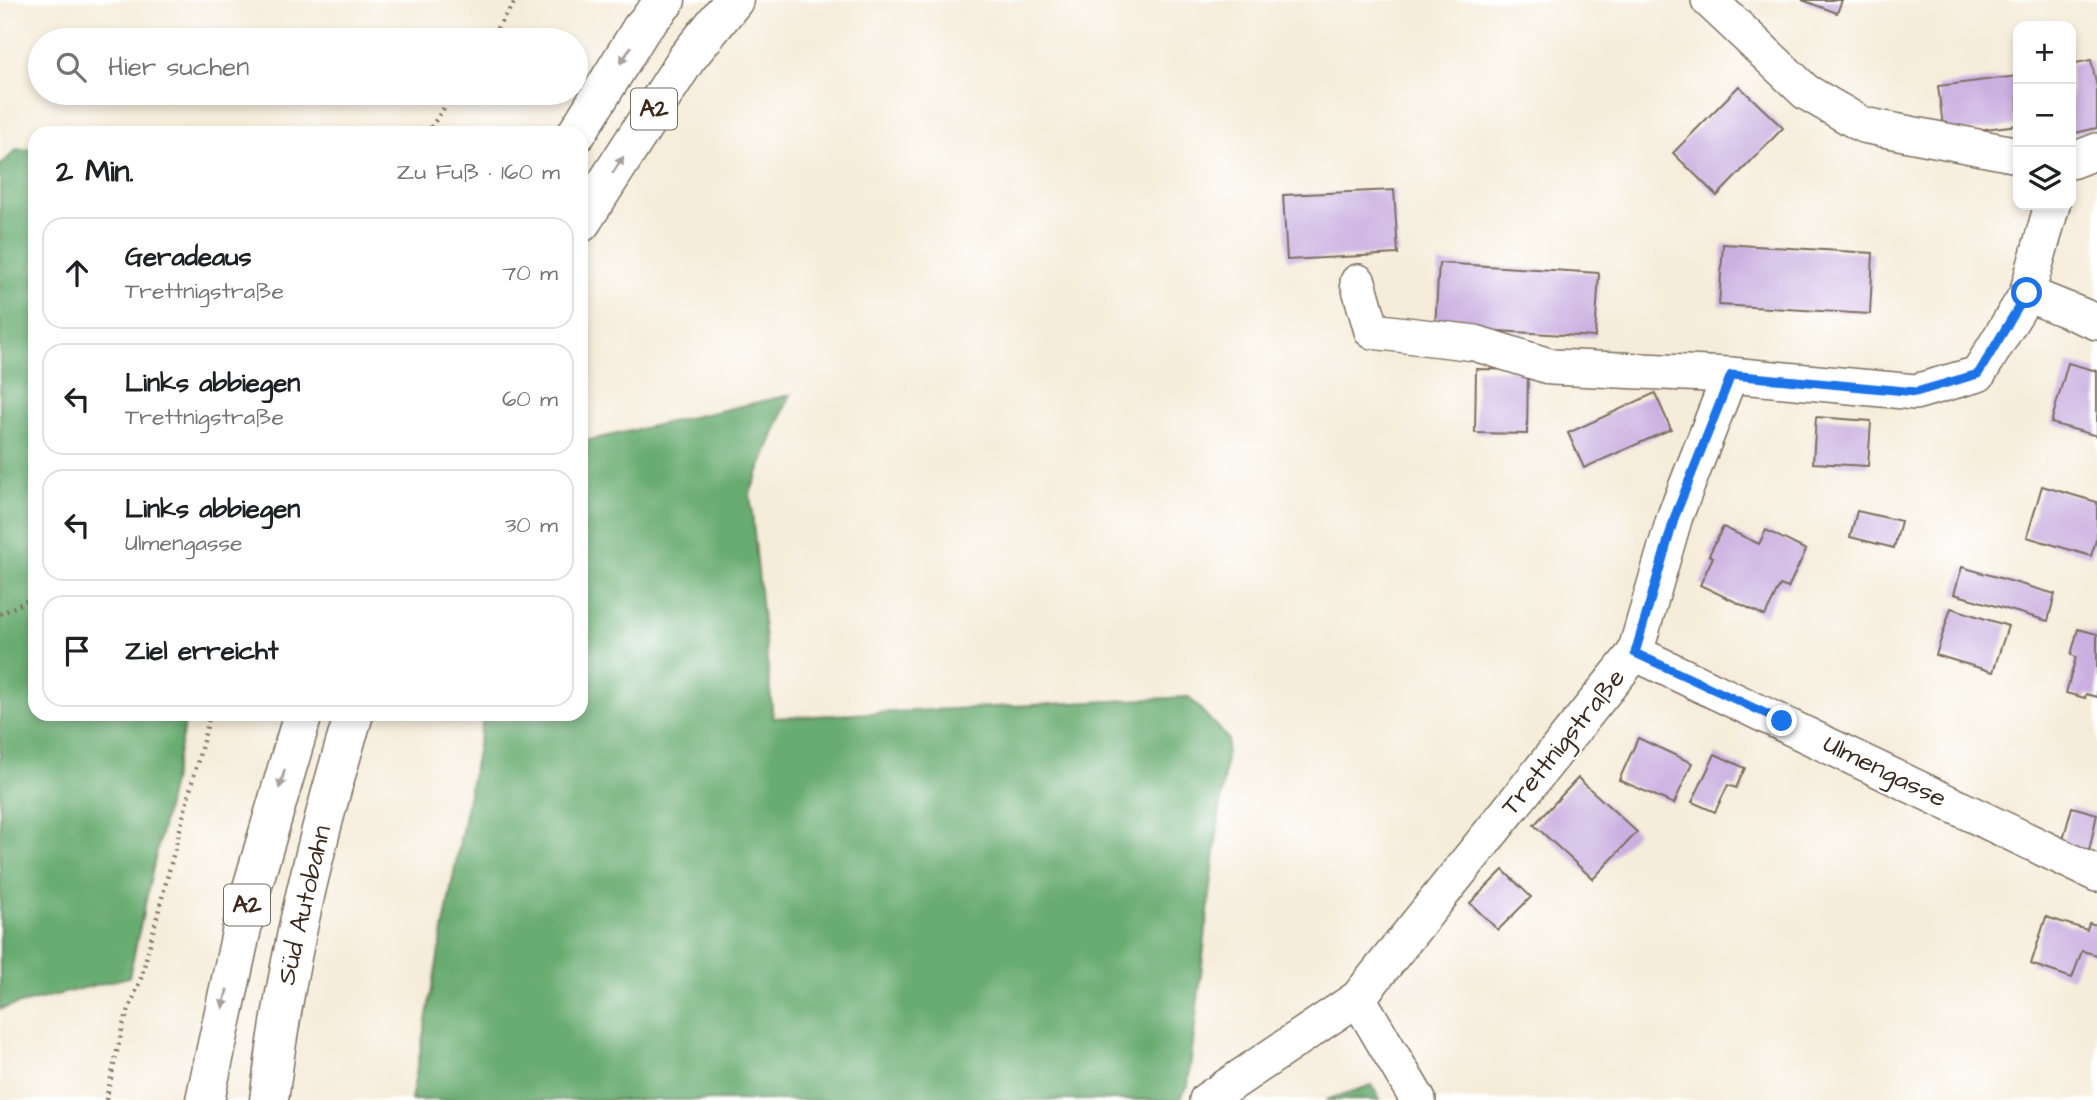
<!DOCTYPE html>
<html lang="de">
<head>
<meta charset="utf-8">
<style>
  :root { --surface:#fff; --page:#f2f2f2; --text:#202124; --muted:#757577; --line:#e0e0e0 }
  body { margin:0; font-family:"Architects Daughter",sans-serif; background:var(--page); color:var(--text) }
  .controls { position:absolute; right:21px; top:21px; display:grid; overflow:hidden; border-radius:14px; box-shadow:0 4px 10px #0003 }
  .controls button { width:63px; height:63px; display:grid; place-items:center; padding:0; border:0; border-bottom:2px solid var(--line); background:var(--surface); color:var(--text); font:35px sans-serif }
  .stop { position:absolute; width:21px; height:21px; margin:-16px; border:5px solid #1a73e8; border-radius:50%; background:#fff }
  .stop.end { background:#1a73e8; border-color:#fff; box-shadow:0 2px 7px #0008 }
  .list { margin:0; padding:0; list-style:none }
  h2 { display:flex; justify-content:space-between; align-items:center; height:91px; margin:0; padding:0 28px; font-size:30px }
  h2 small { font-size:23px; font-weight:400; color:var(--muted) }
  .list li { display:grid; grid-template-columns:46px 1fr auto; gap:21px; align-items:center; box-sizing:border-box; height:112px; margin:0 14px 14px; padding:0 14px; border:2px solid var(--line); border-radius:21px }
  .list b { display:block; font-size:26px; white-space:nowrap }
  .list p { margin:0; font-size:23px; white-space:nowrap; color:var(--muted) }
  .list em { font-size:23px; font-style:normal; color:var(--muted) }
  .icon { flex:none; width:38px; height:38px; fill:none; stroke:currentColor; stroke-width:2; stroke-linecap:round; stroke-linejoin:round }
  .map { position:relative; flex:none; width:2097px; height:1100px; overflow:hidden }
  .search { position:absolute; background:var(--surface); box-shadow:0 4px 10px #0003; left:28px; top:28px; width:560px; height:77px; display:flex; align-items:center; gap:18px; box-sizing:border-box; padding:0 24px; border-radius:38px; color:var(--muted); font-size:26px }
  .panel { position:absolute; background:var(--surface); box-shadow:0 4px 10px #0003; left:28px; top:126px; width:560px; height:595px; border-radius:21px }
  .map>svg:first-child { display:block }
  .forest { fill:#69ac71; stroke:#526b48; stroke-width:2 }
  .building { fill:#cab0e0 }
  .lines { fill:none; stroke-linecap:round; stroke-linejoin:round }
  .minor-casing { stroke:#7c6e5f; stroke-width:38 }
  .highway-casing { stroke:#7c6e5f; stroke-width:41 }
  .path { stroke:#7c6e5f; stroke-width:4.5; stroke-dasharray:2 5; stroke-linecap:butt }
  .minor { stroke:#fff; stroke-width:35 }
  .highway { stroke:#fff; stroke-width:38 }
  .oneway { fill:#a79f9a }
  .route { stroke:#1a73e8; stroke-width:9 }
  .labels { text-anchor:middle; dominant-baseline:central; stroke-width:5; stroke-linejoin:round; paint-order:stroke }
  .shield { fill:#fff; stroke:#766a62; stroke-width:2 }
  .shield-label { font-size:24px; font-weight:bold; fill:#3b2a1e }
  .street-label { font-size:26px; fill:#3b2a1e; stroke:#fff }
</style>
</head>
<body>
<div class="map">
<svg width="2097" height="1100" viewBox="0 0 2097 1100">
  <rect width="100%" height="100%" fill="#fff"/>
  <filter id="ink" filterUnits="userSpaceOnUse"><feTurbulence type="fractalNoise" baseFrequency=".0143" numOctaves="2"/><feDisplacementMap in="SourceGraphic" scale="14" xChannelSelector="R" yChannelSelector="G"/><feConvolveMatrix kernelMatrix="1 2 1 2 8 2 1 2 1" color-interpolation-filters="sRGB"/></filter>
  <filter id="wash" filterUnits="userSpaceOnUse"><feTurbulence type="fractalNoise" baseFrequency=".00686" numOctaves="4" result="noise"/><feDisplacementMap in="SourceGraphic" scale="28" xChannelSelector="R" yChannelSelector="G"/><feGaussianBlur stdDeviation="1.57" result="paint"/><feColorMatrix in="noise" values="0 0 0 0 0 0 0 0 0 0 0 0 0 0 0 0 0 1.4 0 .05"/><feComposite in="paint" operator="in"/></filter>
  <g filter="url(#wash)">
    <rect width="100%" height="100%" fill="#f5ecd9"/>
    <g class="forest">
      <path d="M 17,149 L 35,150 L 35,714 L 187,714 L 129,977 L 0,1009 L 0,166 Z"/>
      <path d="M 790,395 L 750,493 L 773,718 L 1189,697 L 1228,739 L 1188,1086 L 1179,1100 L 411,1100 L 484,714 L 581,714 L 581,442 Z"/>
      <path d="M 1372,1085 L 1380,1100 L 1326,1100 Z"/>
    </g>
    <g id="blocks">
      <g class="building">
        <path d="M 1802,0 L 1842,0 L 1837,13 Z"/>
        <path d="M 2091,60 L 2097,87 L 2097,128 L 2071,134 L 2071,64 Z"/>
        <path d="M 2018,76 L 2018,125 L 1944,134 L 1938,86 Z"/>
        <path d="M 1739,86 L 1783,128 L 1717,196 L 1673,153 Z"/>
        <path d="M 1394,190 L 1398,254 L 1287,260 L 1283,195 Z"/>
        <path d="M 1723,244 L 1873,253 L 1870,314 L 1719,305 Z"/>
        <path d="M 1439,263 L 1599,273 L 1595,337 L 1435,327 Z"/>
        <path d="M 2068,363 L 2097,371 L 2097,436 L 2051,423 Z"/>
        <path d="M 1476,369 L 1528,370 L 1527,434 L 1475,433 Z"/>
        <path d="M 1655,393 L 1671,429 L 1584,468 L 1568,433 Z"/>
        <path d="M 1816,417 L 1871,421 L 1868,466 L 1813,463 Z"/>
        <path d="M 2042,486 L 2097,502 L 2097,537 L 2091,556 L 2027,537 Z"/>
        <path d="M 1857,511 L 1901,521 L 1894,548 L 1850,537 Z"/>
        <path d="M 1723,527 L 1759,544 L 1766,530 L 1806,550 L 1788,588 L 1780,585 L 1765,616 L 1700,585 L 1713,557 L 1709,555 Z"/>
        <path d="M 1962,567 L 2055,594 L 2048,621 L 1954,594 Z"/>
        <path d="M 1951,608 L 2008,626 L 1993,672 L 1936,655 Z"/>
        <path d="M 2078,629 L 2097,634 L 2097,697 L 2086,694 L 2085,698 L 2066,693 L 2076,657 L 2071,655 Z"/>
        <path d="M 1638,738 L 1692,763 L 1674,804 L 1619,780 Z"/>
        <path d="M 1715,754 L 1745,768 L 1736,788 L 1728,785 L 1715,812 L 1692,802 Z"/>
        <path d="M 1578,778 L 1637,832 L 1593,879 L 1534,825 Z"/>
        <path d="M 2072,807 L 2097,814 L 2089,851 L 2062,843 Z"/>
        <path d="M 1503,870 L 1531,897 L 1498,930 L 1470,903 Z"/>
        <path d="M 2046,917 L 2087,930 L 2089,923 L 2097,925 L 2097,955 L 2082,951 L 2072,978 L 2031,964 Z"/>
      </g>
    </g>
  </g>
  <g filter="url(#ink)">
    <use href="#blocks" fill-opacity="0" stroke="#7c6e5f" stroke-width="2"/>
    <g class="lines">
      <g class="minor-casing">
        <g id="minor">
          <path d="M 1709,0 L 1806,92 L 1863,125 L 2018,155"/>
          <path d="M 2071,161 L 2097,151"/>
          <path d="M 1358,282 L 1372,331 L 1475,343 L 1552,367 L 1730,375"/>
          <path d="M 2027,294 L 2097,322"/>
          <path d="M 1635,653 L 2097,874"/>
          <path d="M 1358,998 L 1418,1100"/>
          <path d="M 1207,1100 L 1358,998 L 1635,653 L 1675,516 L 1730,375 L 1915,392 L 1978,374 L 2027,294 L 2052,205"/>
        </g>
      </g>
      <g class="highway-casing">
        <g id="highway">
          <path d="M 577,133 L 641,29 L 666,0"/>
          <path d="M 581,223 L 687,58 L 734,0"/>
          <path d="M 205,1100 L 247,905 L 303,714"/>
          <path d="M 269,1100 C 285,969 315,840 354,714"/>
        </g>
      </g>
      <g class="path">
        <path d="M 489,40 L 516,0"/>
        <path d="M 427,133 L 454,93"/>
        <path d="M 0,614 L 35,597"/>
        <path d="M 106,1100 L 123,1025 L 141,978 L 210,714"/>
      </g>
      <use href="#minor" class="minor"/>
      <use href="#highway" class="highway"/>
    </g>
    <defs><path id="oneway-solid" d="M-6-.8H1V-3.2L6.5 0L1 3.2V.8H-6Z" transform="scale(1.75)"/></defs>
    <g class="oneway">
      <use href="#oneway-solid" transform="translate(626 55) rotate(122)"/>
      <use href="#oneway-solid" transform="translate(618 165) rotate(-57)"/>
      <use href="#oneway-solid" transform="translate(282 779) rotate(107)"/>
      <use href="#oneway-solid" transform="translate(225 999) rotate(103)"/>
    </g>
  </g>
  <g class="lines" filter="url(#ink)">
    <path class="route" d="M 1782,721 L 1635,653 L 1675,516 L 1731,375 L 1916,392 L 1978,374 L 2027,293"/>
  </g>
  <g class="labels">
    <g class="shield">
      <rect x="631" y="88.5" width="46" height="41" rx="5"/>
      <rect x="224" y="884.5" width="46" height="41" rx="5"/>
    </g>
    <g class="shield-label">
      <text x="654" y="109">A2</text>
      <text x="247" y="905">A2</text>
    </g>
    <g class="street-label">
      <text transform="translate(1563 742) rotate(-51)">Trettnigstraße</text>
      <text transform="translate(1885 771) rotate(26)">Ulmengasse</text>
      <text transform="translate(304 905) rotate(-77)">Süd Autobahn</text>
    </g>
  </g>
</svg>
<div class="controls">
<button>+</button>
<button>−</button>
<button><svg class="icon" aria-label="layers" viewBox="0 0 24 24"><path d="M12 4l9 5-9 5-9-5zM3 14l9 5 9-5"/></svg></button>
</div>
<div class="stop" style="left:2027px;top:293px"></div>
<div class="stop end" style="left:1782px;top:721px"></div>
<div class="search"><svg class="icon" aria-label="search" viewBox="0 0 24 24"><circle cx="10" cy="10" r="6"/><path d="M15 15l6 6"/></svg>Hier suchen</div>
<section class="panel">
<h2>2 Min.<small>Zu Fuß · 160 m</small></h2>
<ul class="list">
<li><svg class="icon" aria-label="ahead" viewBox="0 0 24 24"><path d="M12 20V5M6 11l6-6 6 6"/></svg><div><b>Geradeaus</b><p>Trettnigstraße</p></div><em>70 m</em></li>
<li><svg class="icon" aria-label="left" viewBox="0 0 24 24"><path d="M17 20v-9H6M10 6l-5 5 5 5"/></svg><div><b>Links abbiegen</b><p>Trettnigstraße</p></div><em>60 m</em></li>
<li><svg class="icon" aria-label="left" viewBox="0 0 24 24"><path d="M17 20v-9H6M10 6l-5 5 5 5"/></svg><div><b>Links abbiegen</b><p>Ulmengasse</p></div><em>30 m</em></li>
<li><svg class="icon" aria-label="arrive" viewBox="0 0 24 24"><path d="M6 21V4h12l-3 4 3 4H6"/></svg><div><b>Ziel erreicht</b></div></li>
</ul>
</section>
</div>
</body>
</html>
